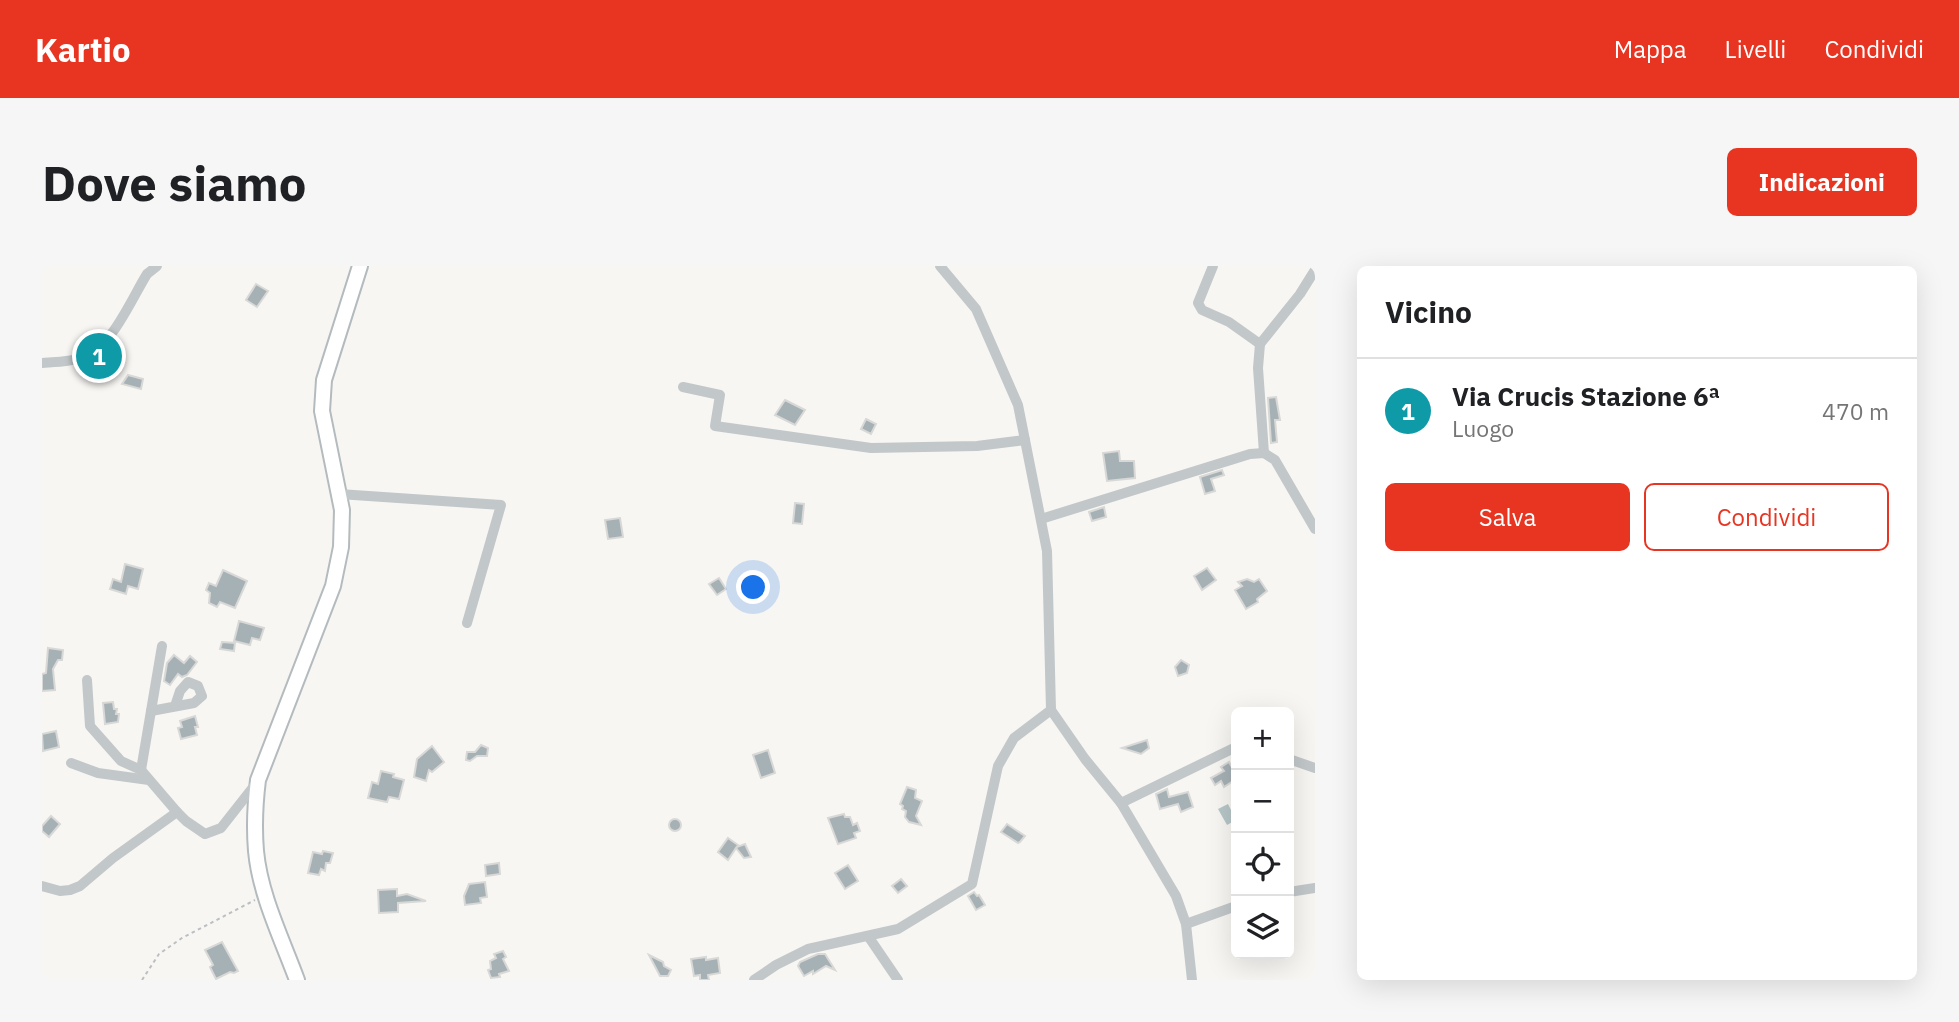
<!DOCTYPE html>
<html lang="it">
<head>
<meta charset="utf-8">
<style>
  :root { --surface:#fff; --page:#f6f6f6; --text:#202124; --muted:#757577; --line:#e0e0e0; --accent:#e83522 }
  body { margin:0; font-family:"IBM Plex Sans",sans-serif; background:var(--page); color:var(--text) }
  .controls { position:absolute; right:21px; bottom:21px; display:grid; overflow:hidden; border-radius:10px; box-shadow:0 7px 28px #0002 }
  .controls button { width:63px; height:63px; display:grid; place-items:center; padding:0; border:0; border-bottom:2px solid var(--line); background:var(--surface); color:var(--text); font:35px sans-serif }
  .you { position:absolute; left:712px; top:322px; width:24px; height:24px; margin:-18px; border:5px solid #fff; border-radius:50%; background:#1a73e8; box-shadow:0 0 0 10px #1a73e833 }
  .badge { display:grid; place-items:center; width:46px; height:46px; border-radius:50%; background:var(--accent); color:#fff; font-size:23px; font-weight:700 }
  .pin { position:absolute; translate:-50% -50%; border:4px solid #fff; box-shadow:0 2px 7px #0006 }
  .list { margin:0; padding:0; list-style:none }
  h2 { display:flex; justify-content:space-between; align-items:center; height:91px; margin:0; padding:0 28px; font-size:30px }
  h2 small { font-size:23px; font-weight:400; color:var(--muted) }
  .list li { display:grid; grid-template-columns:46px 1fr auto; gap:21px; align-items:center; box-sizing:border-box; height:105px; padding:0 28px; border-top:2px solid var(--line) }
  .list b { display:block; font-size:26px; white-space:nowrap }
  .list p { margin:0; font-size:23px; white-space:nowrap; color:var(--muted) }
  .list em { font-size:23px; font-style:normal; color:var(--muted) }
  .actions { display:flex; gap:14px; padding:21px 28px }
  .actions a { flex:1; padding:16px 0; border:2px solid var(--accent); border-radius:10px; text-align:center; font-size:24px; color:var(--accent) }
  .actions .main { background:var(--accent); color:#fff }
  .icon { flex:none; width:38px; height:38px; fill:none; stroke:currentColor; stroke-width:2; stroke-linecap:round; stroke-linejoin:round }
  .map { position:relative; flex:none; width:1273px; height:714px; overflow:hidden; border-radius:10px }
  header { display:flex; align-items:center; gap:42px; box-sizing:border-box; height:98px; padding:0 35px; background:var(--accent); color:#fff }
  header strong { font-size:33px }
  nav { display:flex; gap:38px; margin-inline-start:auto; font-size:24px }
  .intro { display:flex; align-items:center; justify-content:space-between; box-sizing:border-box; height:168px; padding:0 42px }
  h1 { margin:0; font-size:49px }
  .button { padding:18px 32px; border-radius:10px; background:var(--accent); color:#fff; font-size:24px; font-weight:700 }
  main { display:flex; gap:42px; padding:0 42px }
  aside { flex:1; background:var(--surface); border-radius:10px; box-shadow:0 7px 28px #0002 }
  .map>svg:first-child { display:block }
  .water { fill:#b7c6c8 }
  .building { fill:#a6b1b5; stroke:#d8d8d6; stroke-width:2 }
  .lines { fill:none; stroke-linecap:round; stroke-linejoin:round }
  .secondary-casing { stroke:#b4bbbe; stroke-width:18 }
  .path { stroke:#bcbfc1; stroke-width:2; stroke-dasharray:3.5 3.5; stroke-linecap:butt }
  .street { stroke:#c2c7c9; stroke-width:10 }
  .secondary { stroke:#fff; stroke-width:14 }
</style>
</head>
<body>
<header>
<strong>Kartio</strong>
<nav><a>Mappa</a><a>Livelli</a><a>Condividi</a></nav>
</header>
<div class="intro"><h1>Dove siamo</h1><a class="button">Indicazioni</a></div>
<main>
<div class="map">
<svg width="1273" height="714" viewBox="0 0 1273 714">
  <rect width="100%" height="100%" fill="#f7f6f3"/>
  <path class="water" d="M 1186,538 L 1194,554 L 1185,559 L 1176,543 Z"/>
  <g class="building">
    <path d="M 214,18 L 226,25 L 215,41 L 204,34 Z"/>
    <path d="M 86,109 L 101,113 L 99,123 L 80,118 Z"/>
    <path d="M 1234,131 L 1238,154 L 1233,154 L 1235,176 L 1229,177 L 1226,132 Z"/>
    <path d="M 743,134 L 763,144 L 753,159 L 733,149 Z"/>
    <path d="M 824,153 L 834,158 L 829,168 L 819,163 Z"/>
    <path d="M 1077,185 L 1078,195 L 1092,195 L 1093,212 L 1065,215 L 1061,187 Z"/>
    <path d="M 1180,204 L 1182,209 L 1169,213 L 1173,225 L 1163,228 L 1158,211 Z"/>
    <path d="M 753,237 L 762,238 L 760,258 L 751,257 Z"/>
    <path d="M 1062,241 L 1064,251 L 1050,255 L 1047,246 Z"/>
    <path d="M 578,252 L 581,271 L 566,273 L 563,254 Z"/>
    <path d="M 83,298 L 101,303 L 96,323 L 86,320 L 84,328 L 68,323 L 71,313 L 79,316 Z"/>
    <path d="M 1165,302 L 1174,314 L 1160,324 L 1152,310 Z"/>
    <path d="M 181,304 L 205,315 L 193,342 L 178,336 L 175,341 L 167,337 L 168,327 L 164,324 L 167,317 L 174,320 Z"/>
    <path d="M 677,312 L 684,323 L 675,329 L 667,318 Z"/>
    <path d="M 1205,313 L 1212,316 L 1217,313 L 1225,325 L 1215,333 L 1216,336 L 1204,343 L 1193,324 L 1200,320 L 1196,316 Z"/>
    <path d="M 197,355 L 222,362 L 218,374 L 210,372 L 208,379 L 192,375 Z"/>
    <path d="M 180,376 L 193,377 L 192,385 L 178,383 Z"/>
    <path d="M 6,382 L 21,384 L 20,394 L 16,394 L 11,403 L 13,424 L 0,425 L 0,408 L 4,407 Z"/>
    <path d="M 132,389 L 142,397 L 148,390 L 155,396 L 145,409 L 140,411 L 136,408 L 128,419 L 122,415 L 125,397 Z"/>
    <path d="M 1139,394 L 1147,399 L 1145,407 L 1136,410 L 1133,401 Z"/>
    <path d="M 71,436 L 72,443 L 75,443 L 74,448 L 77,448 L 76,456 L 63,458 L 61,437 Z"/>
    <path d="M 153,450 L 156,461 L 153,461 L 155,469 L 139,473 L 136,462 L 140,461 L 138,455 Z"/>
    <path d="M 14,465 L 17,481 L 1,485 L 0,468 Z"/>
    <path d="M 1105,474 L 1107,482 L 1099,488 L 1080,482 Z"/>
    <path d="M 439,479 L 446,482 L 445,490 L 435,490 L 428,495 L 424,494 L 425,486 L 433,486 Z"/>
    <path d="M 390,480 L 402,496 L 390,506 L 387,504 L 384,515 L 372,511 L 375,493 Z"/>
    <path d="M 726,484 L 733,507 L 719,512 L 711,489 Z"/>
    <path d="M 1187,496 L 1194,508 L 1194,513 L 1182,521 L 1179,515 L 1173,519 L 1169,512 L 1182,505 L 1179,501 Z"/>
    <path d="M 339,505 L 352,508 L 351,511 L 362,514 L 357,533 L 347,531 L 345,536 L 326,532 L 330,516 L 336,518 Z"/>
    <path d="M 865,521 L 874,524 L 873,532 L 880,535 L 874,550 L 879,559 L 867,556 L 863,551 L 864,545 L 860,543 L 861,540 L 858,538 Z"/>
    <path d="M 1125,523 L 1127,531 L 1146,526 L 1151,541 L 1139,546 L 1136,538 L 1118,543 L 1114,528 Z"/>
    <path d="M 802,548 L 803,551 L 808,551 L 811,559 L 815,557 L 818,565 L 812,567 L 814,572 L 796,578 L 786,552 Z"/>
    <path d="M 9,550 L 18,558 L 7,571 L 0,565 L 0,560 Z"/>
    <circle cx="633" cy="559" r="6"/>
    <path d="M 965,558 L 983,570 L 978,576 L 976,577 L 959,566 Z"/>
    <path d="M 686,572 L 696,579 L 695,581 L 703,578 L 709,591 L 702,592 L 694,582 L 686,594 L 676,586 Z"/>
    <path d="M 281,585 L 291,587 L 288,597 L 284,597 L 283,605 L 279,603 L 277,609 L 266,607 L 271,586 L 280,588 Z"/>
    <path d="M 457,597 L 458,608 L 444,610 L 443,599 Z"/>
    <path d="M 806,599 L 816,615 L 803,623 L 793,607 Z"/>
    <path d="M 859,613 L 865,620 L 856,627 L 850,620 Z"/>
    <path d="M 443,616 L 445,631 L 438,632 L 439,637 L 423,639 L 422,630 L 427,618 Z"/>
    <path d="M 355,623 L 355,630 L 365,628 L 384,635 L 356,637 L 356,646 L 337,647 L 336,624 Z"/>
    <path d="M 932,626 L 935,630 L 937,629 L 943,639 L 934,644 L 926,630 Z"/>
    <path d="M 180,676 L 196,705 L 192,707 L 188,706 L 174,713 L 168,701 L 171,699 L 163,684 Z"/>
    <path d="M 461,685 L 464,691 L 461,693 L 467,705 L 457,708 L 458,711 L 449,712 L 446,704 L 449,703 L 448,695 L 454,692 L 452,688 Z"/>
    <path d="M 776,688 L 783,688 L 793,704 L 784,700 L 771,708 L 771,705 L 762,710 L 756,700 L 758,696 Z"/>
    <path d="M 607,689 L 621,696 L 622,700 L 629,704 L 626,710 L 618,710 Z"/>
    <path d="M 664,691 L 664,694 L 676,692 L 678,707 L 666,709 L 667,714 L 658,714 L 658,709 L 652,710 L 649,693 Z"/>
  </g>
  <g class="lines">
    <g class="secondary-casing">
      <path id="secondary" d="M 255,714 C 240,673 218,629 214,585 C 212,561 213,538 216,514 L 291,320 L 299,281 L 300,244 L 280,145 L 282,114 L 318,0"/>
    </g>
    <path class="path" d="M 100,714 L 117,688 L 140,672 L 213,634"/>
    <g class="street">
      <path d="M 1171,0 L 1156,37 L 1160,44 L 1187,56 L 1218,78"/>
      <path d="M 0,97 C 14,96 30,96 44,90 C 70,80 90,32 105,8 L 115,0"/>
      <path d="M 641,121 L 678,129 L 673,160 L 829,182 L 935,180 L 983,174"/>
      <path d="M 1222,187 L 1216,102 L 1218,78 L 1258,28 L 1273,4"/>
      <path d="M 297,228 L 459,239 L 425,357"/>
      <path d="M 999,253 L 1208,188 L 1222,187 L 1233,194 L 1273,263"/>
      <path d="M 45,414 L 48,460 L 79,495 L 99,504 L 135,546"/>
      <path d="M 1009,444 L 1043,493 L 1079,537 L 1134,630 L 1144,658 L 1150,714"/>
      <path d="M 109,445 L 152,437 L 160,430 L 156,420 L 146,416 L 138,425 L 133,440"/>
      <path d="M 1247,493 L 1273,502"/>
      <path d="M 29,497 L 56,507 L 107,514"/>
      <path d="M 99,504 L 120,380"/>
      <path d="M 1079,537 L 1194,481"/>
      <path d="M 0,620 L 18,625 L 28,624 L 38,620 L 71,592 L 135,546 L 144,555 L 163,568 L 179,562 L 216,515"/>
      <path d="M 1247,626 L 1273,622"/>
      <path d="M 1144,658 L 1194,640"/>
      <path d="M 826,670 L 856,714"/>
      <path d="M 712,714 L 734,699 L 766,683 L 856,663 L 930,618 L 956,500 L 972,472 L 1009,444 L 1005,285 L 976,139 L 934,43 L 898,0"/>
    </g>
    <use href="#secondary" class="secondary"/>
  </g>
</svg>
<div class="controls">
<button>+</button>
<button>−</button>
<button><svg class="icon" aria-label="locate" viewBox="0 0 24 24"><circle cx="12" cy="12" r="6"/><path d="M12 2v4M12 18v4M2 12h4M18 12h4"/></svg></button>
<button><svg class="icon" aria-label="layers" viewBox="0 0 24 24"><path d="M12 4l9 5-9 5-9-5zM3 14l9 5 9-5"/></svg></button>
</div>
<div class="you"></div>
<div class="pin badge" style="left:57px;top:90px;background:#0f9aa8">1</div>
</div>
<aside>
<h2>Vicino<small></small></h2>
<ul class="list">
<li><span class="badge" style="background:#0f9aa8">1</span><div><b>Via Crucis Stazione 6ª</b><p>Luogo</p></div><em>470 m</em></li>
</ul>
<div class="actions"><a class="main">Salva</a><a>Condividi</a></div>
</aside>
</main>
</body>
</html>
